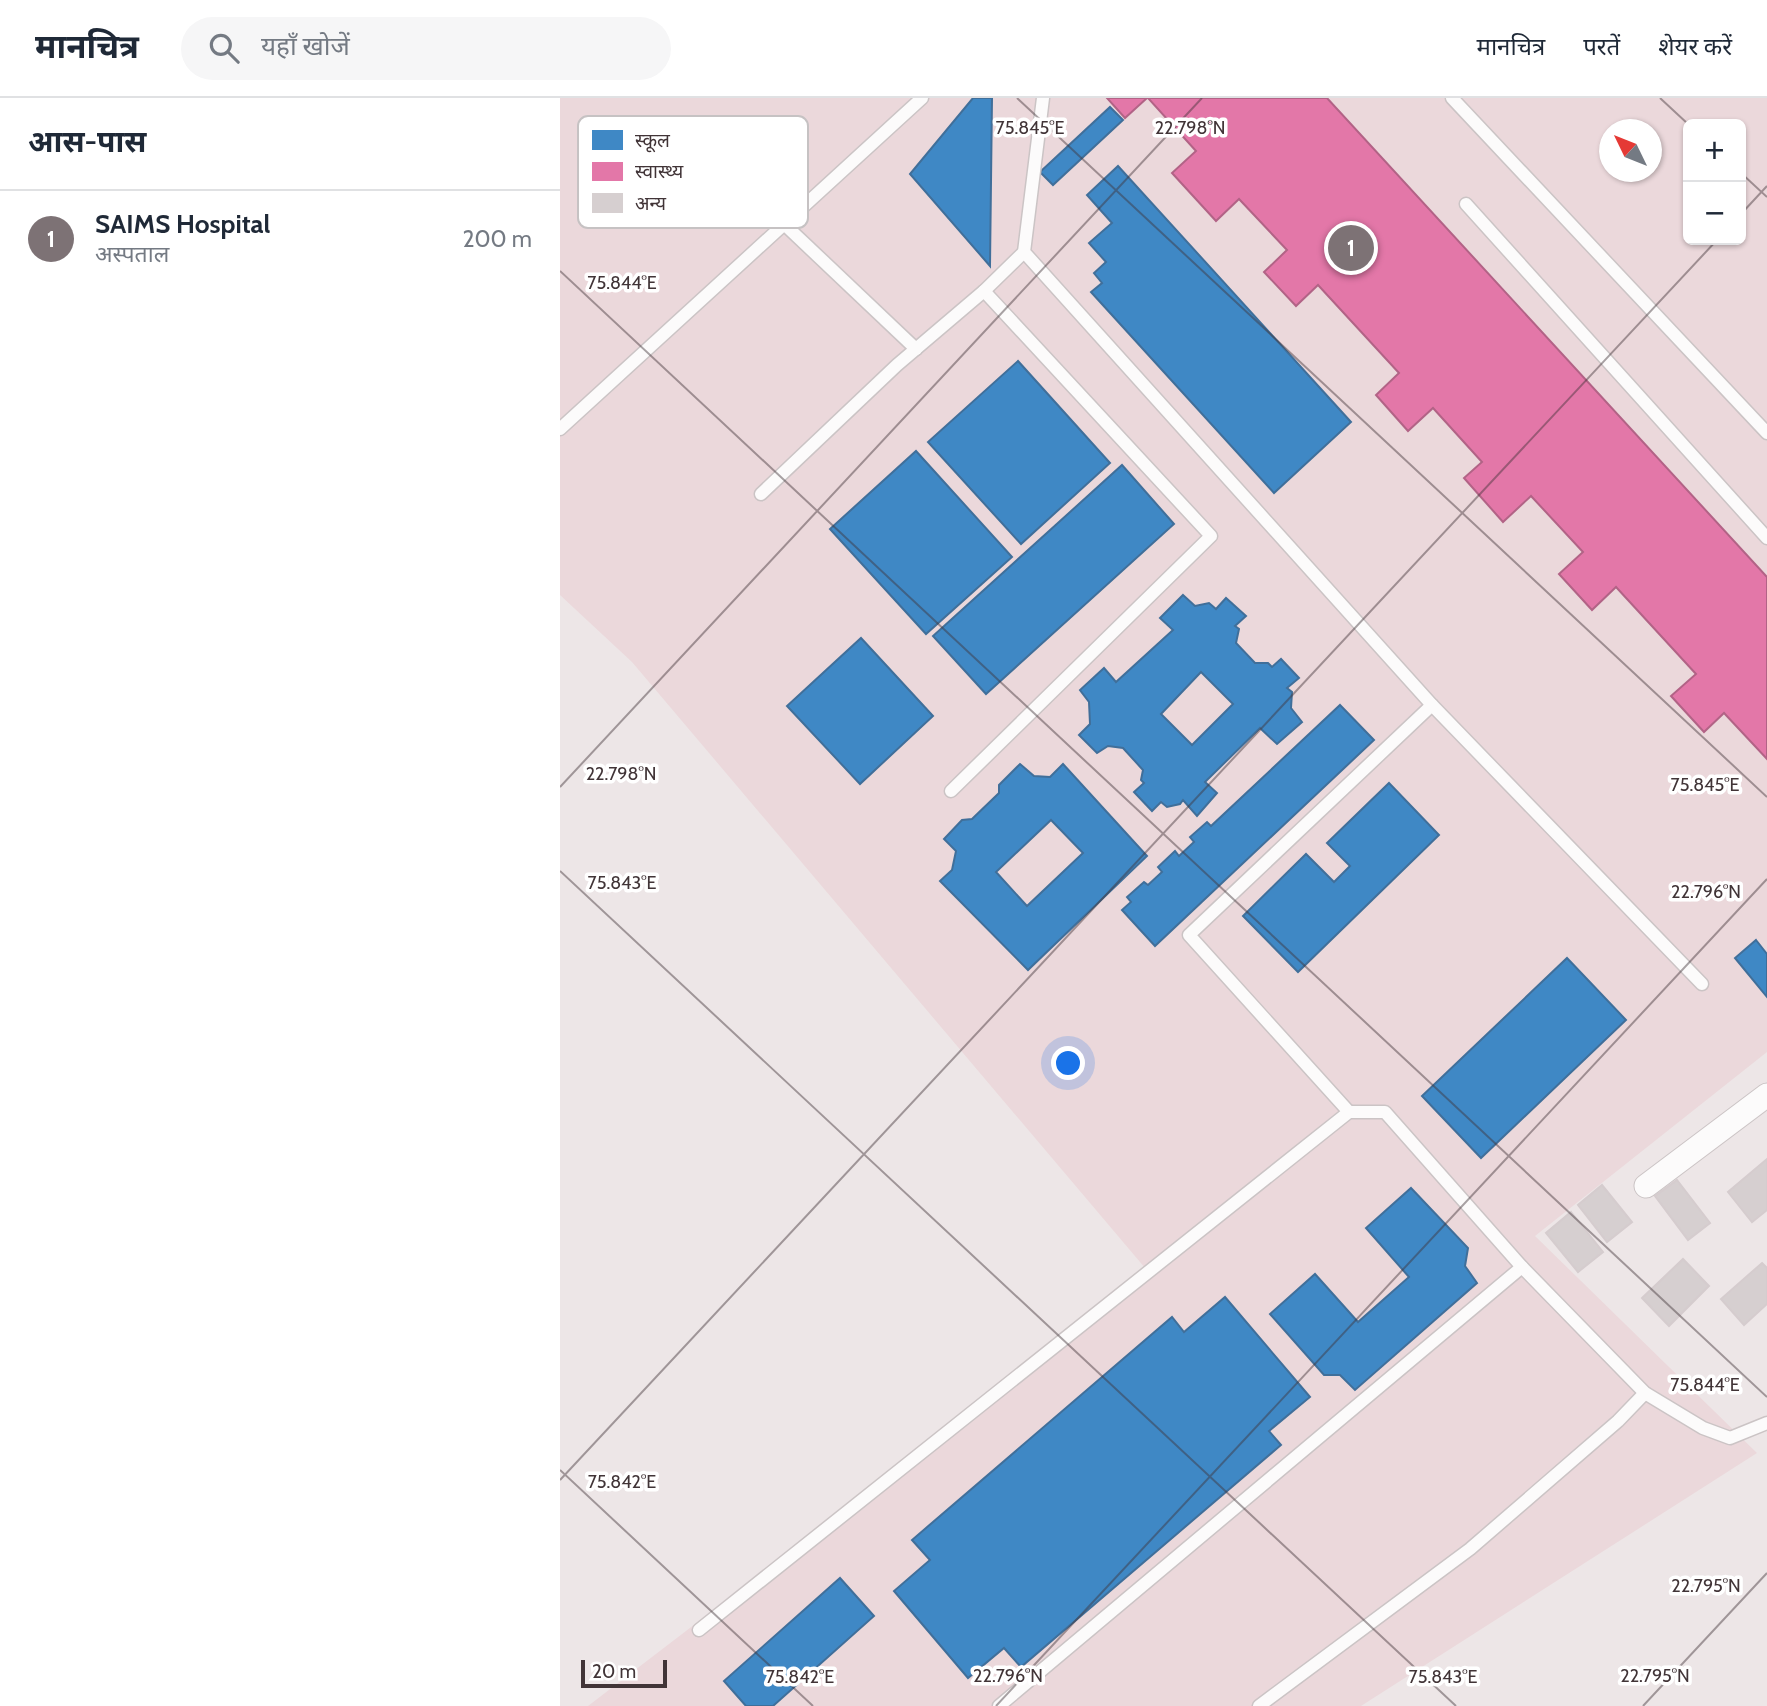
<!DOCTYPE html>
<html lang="hi">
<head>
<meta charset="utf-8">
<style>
  :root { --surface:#fff; --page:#f6f6f7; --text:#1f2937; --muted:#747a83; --line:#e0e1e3; --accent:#7d7275 }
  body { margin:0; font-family:Cabin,"Noto Sans Devanagari",sans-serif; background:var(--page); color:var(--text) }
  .controls { position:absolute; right:21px; top:21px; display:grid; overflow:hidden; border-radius:10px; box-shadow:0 2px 5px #0004 }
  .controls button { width:63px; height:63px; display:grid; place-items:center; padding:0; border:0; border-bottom:2px solid var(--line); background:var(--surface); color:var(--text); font:35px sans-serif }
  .compass { position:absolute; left:1039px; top:21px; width:63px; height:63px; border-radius:50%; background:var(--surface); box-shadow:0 2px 5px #0004; rotate:313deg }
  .scale { position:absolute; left:21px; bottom:18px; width:86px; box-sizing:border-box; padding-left:7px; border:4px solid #413437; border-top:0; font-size:19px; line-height:24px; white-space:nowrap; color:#413437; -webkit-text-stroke:5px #fff; paint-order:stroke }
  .you { position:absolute; left:509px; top:966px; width:24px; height:24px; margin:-18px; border:5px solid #fff; border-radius:50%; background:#1a73e8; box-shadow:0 0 0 10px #1a73e833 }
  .badge { display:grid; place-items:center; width:46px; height:46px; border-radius:50%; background:var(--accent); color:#fff; font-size:23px; font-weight:700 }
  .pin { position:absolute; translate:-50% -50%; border:4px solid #fff; box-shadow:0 2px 7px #0006 }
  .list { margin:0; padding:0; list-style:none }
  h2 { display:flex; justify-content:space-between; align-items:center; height:91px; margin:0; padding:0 28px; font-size:30px }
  h2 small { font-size:23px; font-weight:400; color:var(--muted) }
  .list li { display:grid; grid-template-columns:46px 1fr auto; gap:21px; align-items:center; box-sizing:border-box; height:98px; padding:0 28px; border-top:2px solid var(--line) }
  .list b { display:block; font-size:26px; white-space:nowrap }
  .list p { margin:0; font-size:23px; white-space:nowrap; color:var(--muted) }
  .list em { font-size:23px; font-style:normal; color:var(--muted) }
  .icon { flex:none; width:38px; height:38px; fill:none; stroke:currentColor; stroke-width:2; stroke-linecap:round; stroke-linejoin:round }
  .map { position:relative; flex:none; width:1207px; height:1608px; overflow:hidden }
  header { display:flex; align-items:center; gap:42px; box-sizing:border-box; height:98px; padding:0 35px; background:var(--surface); border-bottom:2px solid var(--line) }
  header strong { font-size:33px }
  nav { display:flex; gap:38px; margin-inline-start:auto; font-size:24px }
  .search { width:490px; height:63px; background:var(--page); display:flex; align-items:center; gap:18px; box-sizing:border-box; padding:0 24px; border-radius:38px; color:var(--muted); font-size:26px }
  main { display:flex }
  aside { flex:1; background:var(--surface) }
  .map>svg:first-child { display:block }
  .education { fill:#ebd8db; fill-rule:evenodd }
  .schools { fill:#3f88c5; stroke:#406f9a; stroke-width:2; fill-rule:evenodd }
  .health { fill:#e377a8; stroke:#b26386; stroke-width:2 }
  .building { fill:#d6cfd0; stroke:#d5ccce; stroke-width:2 }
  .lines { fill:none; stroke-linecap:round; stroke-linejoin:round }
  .service-casing { stroke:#cbc4c5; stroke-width:15 }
  .minor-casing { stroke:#cbc4c5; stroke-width:25 }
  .service { stroke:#fcfbfb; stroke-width:12 }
  .minor { stroke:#fcfbfb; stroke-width:23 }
  .ticks { fill:none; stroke:#413437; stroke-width:2; stroke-opacity:0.45 }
  .key { fill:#fff; stroke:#c6c2c3; stroke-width:2 }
  .key-label { font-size:19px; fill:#413437 }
  .ticks-label { font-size:18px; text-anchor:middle; fill:#413437; stroke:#fff; stroke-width:7; stroke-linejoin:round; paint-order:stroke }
</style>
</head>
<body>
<header>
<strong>मानचित्र</strong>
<div class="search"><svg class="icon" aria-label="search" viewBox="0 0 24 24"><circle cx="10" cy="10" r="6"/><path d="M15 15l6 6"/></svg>यहाँ खोजें</div>
<nav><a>मानचित्र</a><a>परतें</a><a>शेयर करें</a></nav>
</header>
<main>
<aside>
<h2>आस-पास<small></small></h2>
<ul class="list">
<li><span class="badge">1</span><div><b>SAIMS Hospital</b><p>अस्पताल</p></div><em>200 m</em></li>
</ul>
</aside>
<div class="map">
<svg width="1207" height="1608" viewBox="0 0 1207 1608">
  <rect width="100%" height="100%" fill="#ede6e7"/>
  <path class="education" d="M 0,0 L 1207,0 L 1207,954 L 975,1138 L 1197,1355 L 801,1608 L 28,1608 L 591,1177 L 72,564 L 0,497 ZM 1128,26 L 1181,26 L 1181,142 L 1128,142 ZM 1050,32 L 1092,32 L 1092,74 L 1050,74 Z"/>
  <g class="schools">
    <path d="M 413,0 L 432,0 L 430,168 L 350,76 Z"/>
    <path d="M 550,9 L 563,22 L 493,87 L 480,74 Z"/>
    <path d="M 558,68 L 791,324 L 714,395 L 531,194 L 542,185 L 534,175 L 546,164 L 529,145 L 552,125 L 527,97 Z"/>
    <path d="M 458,263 L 550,365 L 461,446 L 368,344 Z"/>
    <path d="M 356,353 L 452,459 L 366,536 L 270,431 Z"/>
    <path d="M 562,367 L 614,426 L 426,596 L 373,538 Z"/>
    <path d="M 623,497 L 635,508 L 649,505 L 656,511 L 666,500 L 686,518 L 675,528 L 679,531 L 676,545 L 695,565 L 708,565 L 712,569 L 721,561 L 739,580 L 727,590 L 732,594 L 731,610 L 742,624 L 717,646 L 700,630 L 645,684 L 657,695 L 637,718 L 623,702 L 620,706 L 607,709 L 601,704 L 592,713 L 574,694 L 584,685 L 581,682 L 583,672 L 563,650 L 548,648 L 537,655 L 519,637 L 530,626 L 529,604 L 520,592 L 544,570 L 556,584 L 613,532 L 600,520 ZM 641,574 L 673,606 L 632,647 L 601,616 Z"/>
    <path d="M 301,540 L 373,618 L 300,686 L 227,608 Z"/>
    <path d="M 780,607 L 814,642 L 595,848 L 562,812 L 571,804 L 567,799 L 584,784 L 588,787 L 602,774 L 598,769 L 615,753 L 619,758 L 634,744 L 630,739 L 647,724 L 651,728 Z"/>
    <path d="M 460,666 L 474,678 L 490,679 L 503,666 L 587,758 L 468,872 L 380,783 L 392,772 L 396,753 L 384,741 L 402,722 L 412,721 L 439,695 L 439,687 ZM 491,722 L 523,755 L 467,808 L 436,774 Z"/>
    <path d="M 829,685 L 879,737 L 738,874 L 683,818 L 746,756 L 774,784 L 790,768 L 767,745 Z"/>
    <path d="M 1196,842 L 1207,856 L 1207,899 L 1175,860 Z"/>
    <path d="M 1007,860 L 1066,922 L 921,1060 L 862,998 Z"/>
    <path d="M 851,1090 L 908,1150 L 905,1168 L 917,1185 L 795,1292 L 780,1277 L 764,1277 L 710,1216 L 755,1176 L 798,1224 L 849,1179 L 806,1130 Z"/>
    <path d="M 665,1199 L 750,1299 L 709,1333 L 721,1347 L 461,1569 L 444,1550 L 408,1580 L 334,1493 L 370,1462 L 352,1442 L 612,1219 L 624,1234 Z"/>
    <path d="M 280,1480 L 314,1518 L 213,1608 L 186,1608 L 164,1583 Z"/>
  </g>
  <g class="health">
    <path d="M 547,0 L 587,0 L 565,20 Z"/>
    <path d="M 588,0 L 767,0 L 1207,479 L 1207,661 L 1164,615 L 1144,634 L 1111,598 L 1136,576 L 1056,489 L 1032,512 L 999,476 L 1023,454 L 971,398 L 943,424 L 904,380 L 922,364 L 873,310 L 848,333 L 816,297 L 839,275 L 758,187 L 736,208 L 704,174 L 727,152 L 679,101 L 656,123 L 612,75 L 636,53 Z"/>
  </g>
  <g class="building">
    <path d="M 1207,1061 L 1207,1112 L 1192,1124 L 1168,1094 Z"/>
    <path d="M 1117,1082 L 1150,1125 L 1128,1142 L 1095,1098 Z"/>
    <path d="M 1042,1087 L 1072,1124 L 1047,1144 L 1018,1107 Z"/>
    <path d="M 1011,1114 L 1043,1154 L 1018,1174 L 986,1135 Z"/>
    <path d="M 1123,1161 L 1149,1188 L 1109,1228 L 1082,1200 Z"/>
    <path d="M 1202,1165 L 1207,1170 L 1207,1206 L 1184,1227 L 1161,1201 Z"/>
  </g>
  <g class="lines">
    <g class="service-casing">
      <g id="service">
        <path d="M 483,0 L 464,154 L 872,607 L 1142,886"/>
        <path d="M 892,0 L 1207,335"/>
        <path d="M 906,106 L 1207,440"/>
        <path d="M 223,125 L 356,251"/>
        <path d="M 0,331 L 362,0"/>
        <path d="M 201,396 L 337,267 L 424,193 L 464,154"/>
        <path d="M 391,693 L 651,438 L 424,193"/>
        <path d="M 789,1014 L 629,837 L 872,607"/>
        <path d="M 139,1532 L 789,1014 L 825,1014 L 962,1169 L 1085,1295 L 1143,1330 L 1170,1340 L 1207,1325"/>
        <path d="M 439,1608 L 962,1169"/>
        <path d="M 699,1608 L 910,1451 L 1058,1323 L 1085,1295"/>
      </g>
    </g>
    <g class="minor-casing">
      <path id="minor" d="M 1086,1088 L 1207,997"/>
    </g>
    <use href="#service" class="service"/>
    <use href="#minor" class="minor"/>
  </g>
  <path class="ticks" d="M 457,0 L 1207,699M 1100,0 L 1128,26M 1181,75 L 1207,99M 1181,116 L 1207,88M 0,173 L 1207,1299M 0,689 L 642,0M 0,773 L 896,1608M 0,1372 L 253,1608M 0,1382 L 1157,142M 436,1608 L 1207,781M 1083,1608 L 1207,1475"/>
  <rect x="18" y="18" width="230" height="112" rx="10" class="key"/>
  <rect x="32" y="32" width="31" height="20" fill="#3f88c5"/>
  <rect x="32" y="64" width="31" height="19" fill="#e377a8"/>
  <rect x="32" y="95" width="31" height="20" fill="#d6cfd0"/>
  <g class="key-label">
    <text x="75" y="49">स्कूल</text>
    <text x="75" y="80">स्वास्थ्य</text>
    <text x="75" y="112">अन्य</text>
  </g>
  <g class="ticks-label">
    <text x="470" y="36">75.845°E</text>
    <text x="630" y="36">22.798°N</text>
    <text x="62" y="191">75.844°E</text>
    <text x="61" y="682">22.798°N</text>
    <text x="1145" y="693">75.845°E</text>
    <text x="62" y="791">75.843°E</text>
    <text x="1146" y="800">22.796°N</text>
    <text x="1145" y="1293">75.844°E</text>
    <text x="62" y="1390">75.842°E</text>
    <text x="1146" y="1494">22.795°N</text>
    <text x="448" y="1584">22.796°N</text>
    <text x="1095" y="1584">22.795°N</text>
    <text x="240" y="1585">75.842°E</text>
    <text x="883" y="1585">75.843°E</text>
  </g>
</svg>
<div class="controls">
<button>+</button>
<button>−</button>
</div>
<svg class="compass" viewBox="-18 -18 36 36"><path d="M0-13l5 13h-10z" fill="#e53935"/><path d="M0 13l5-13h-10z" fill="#747a83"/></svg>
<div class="scale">20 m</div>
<div class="you"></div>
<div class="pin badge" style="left:791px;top:150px">1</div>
</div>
</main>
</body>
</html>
